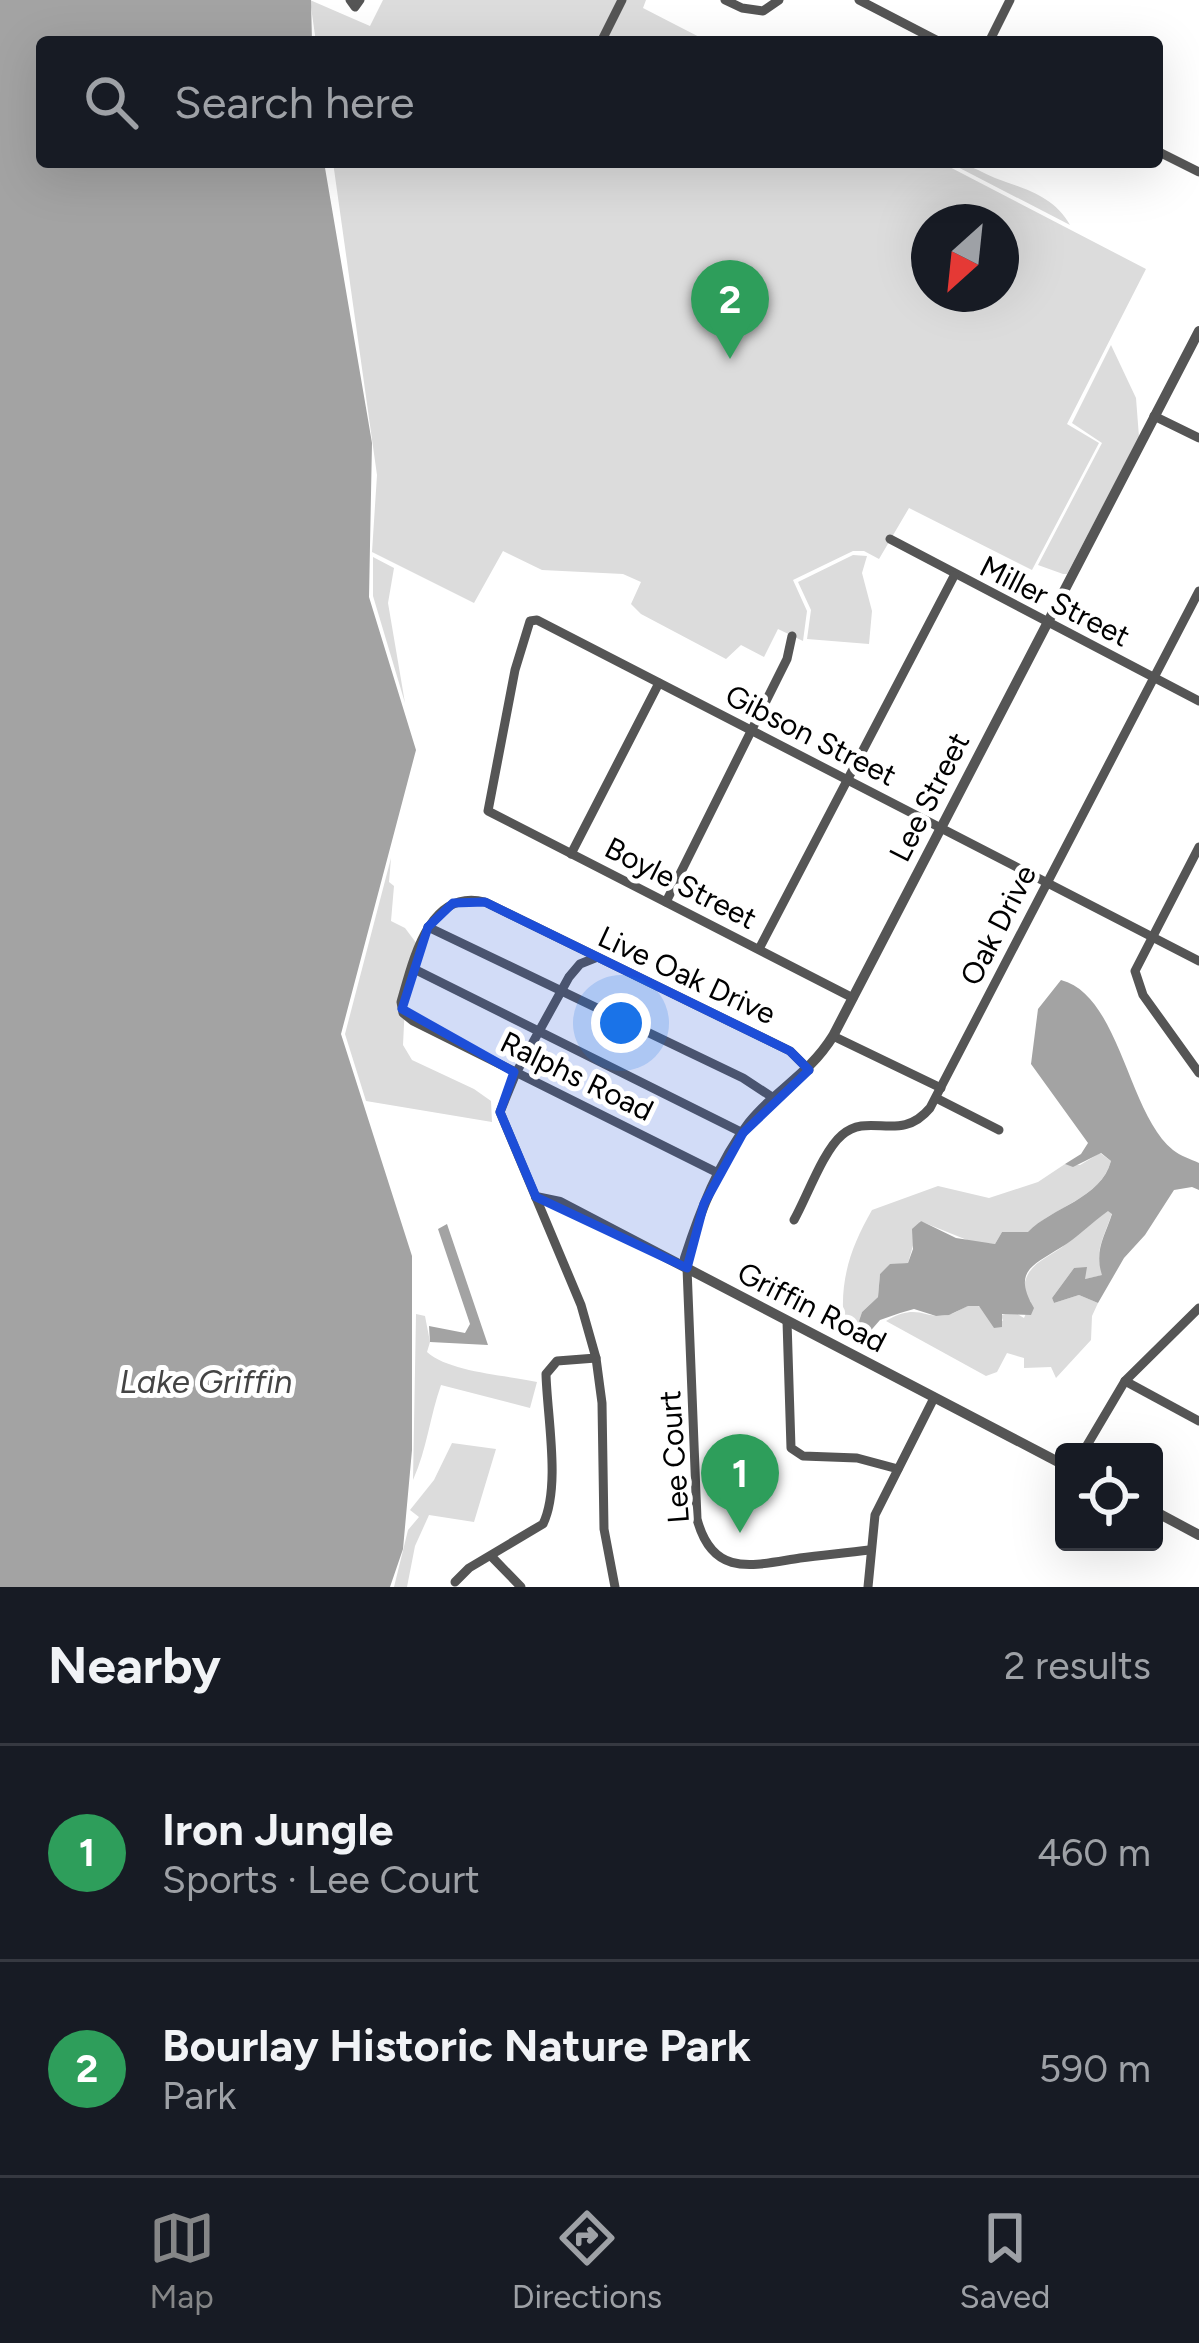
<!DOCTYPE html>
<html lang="en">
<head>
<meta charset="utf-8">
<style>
  :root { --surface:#171b24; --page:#242831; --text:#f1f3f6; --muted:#9ea1a6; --line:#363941; --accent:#858687 }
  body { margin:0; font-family:Figtree,sans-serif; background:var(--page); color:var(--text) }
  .controls { position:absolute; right:36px; bottom:36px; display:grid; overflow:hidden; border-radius:12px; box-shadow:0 12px 48px #0002 }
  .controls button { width:108px; height:108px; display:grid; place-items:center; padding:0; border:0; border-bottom:3px solid var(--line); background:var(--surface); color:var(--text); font:60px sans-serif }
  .compass { position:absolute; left:911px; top:204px; width:108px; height:108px; border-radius:50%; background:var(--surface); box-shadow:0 12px 48px #0002; rotate:207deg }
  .you { position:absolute; left:621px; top:1023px; width:42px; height:42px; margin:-30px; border:9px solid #fff; border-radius:50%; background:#1a73e8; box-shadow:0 0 0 18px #1a73e833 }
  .badge { display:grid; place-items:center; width:78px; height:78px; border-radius:50%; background:var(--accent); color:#fff; font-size:39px; font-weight:700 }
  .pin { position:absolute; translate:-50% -99px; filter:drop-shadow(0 3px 6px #0008) }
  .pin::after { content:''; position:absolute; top:63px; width:42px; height:36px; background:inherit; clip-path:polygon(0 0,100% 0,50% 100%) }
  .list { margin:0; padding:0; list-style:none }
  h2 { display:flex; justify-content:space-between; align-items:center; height:156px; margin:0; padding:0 48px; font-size:51px }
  h2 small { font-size:39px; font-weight:400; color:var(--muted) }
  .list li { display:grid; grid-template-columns:78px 1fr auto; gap:36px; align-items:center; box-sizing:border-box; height:216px; padding:0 48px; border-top:3px solid var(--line) }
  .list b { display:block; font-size:45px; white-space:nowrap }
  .list p { margin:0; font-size:39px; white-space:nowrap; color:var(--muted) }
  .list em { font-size:39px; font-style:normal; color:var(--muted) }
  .icon { flex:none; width:66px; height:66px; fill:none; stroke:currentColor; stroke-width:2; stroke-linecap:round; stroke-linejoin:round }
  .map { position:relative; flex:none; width:1199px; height:1587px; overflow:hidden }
  .search { position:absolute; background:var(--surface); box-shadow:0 12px 48px #0002; left:36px; right:36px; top:36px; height:132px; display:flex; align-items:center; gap:30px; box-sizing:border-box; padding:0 42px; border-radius:12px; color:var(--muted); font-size:45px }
  .sheet { height:588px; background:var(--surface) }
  nav { display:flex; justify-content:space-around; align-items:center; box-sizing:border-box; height:168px; border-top:3px solid var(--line); background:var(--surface); font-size:33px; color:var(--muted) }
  nav a { display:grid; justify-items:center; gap:6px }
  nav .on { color:var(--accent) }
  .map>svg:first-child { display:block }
  .green { fill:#dcdcdc; fill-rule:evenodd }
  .water { fill:#a3a3a3 }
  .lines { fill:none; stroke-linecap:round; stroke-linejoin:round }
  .minor { stroke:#555; stroke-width:9 }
  .tertiary { stroke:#555; stroke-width:10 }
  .marked { fill:#1d4ed8; fill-opacity:0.2; stroke:#1d4ed8; stroke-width:9; stroke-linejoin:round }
  .labels { text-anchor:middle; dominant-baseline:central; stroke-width:10; stroke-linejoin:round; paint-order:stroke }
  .street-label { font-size:30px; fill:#000; stroke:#fff }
  .water-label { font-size:33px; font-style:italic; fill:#444; stroke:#fff }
</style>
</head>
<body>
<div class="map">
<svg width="1199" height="1587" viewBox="0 0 1199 1587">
  <rect width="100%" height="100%" fill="#fff"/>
  <g class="green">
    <path d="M 310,0 L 370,26 L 383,0 L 646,0 L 643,8 L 709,42 L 316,42 Z"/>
    <path d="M 333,162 L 940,162 L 1146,269 L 1067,424 L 1099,443 L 1032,570 L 909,508 L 879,559 L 864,551 L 853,551 L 793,580 L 807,611 L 803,641 L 778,629 L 764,657 L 741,645 L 726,659 L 641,614 L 631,604 L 641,582 L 623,574 L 542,570 L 503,551 L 474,603 L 372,552 L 377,475 ZM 929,222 L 1001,222 L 1001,294 L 929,294 Z"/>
    <path d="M 948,162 C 967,162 978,171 995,178 C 1024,189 1053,195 1070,225 Z"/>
    <path d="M 1111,345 L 1136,398 L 1139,437 L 1067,574 L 1063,574 L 1038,565 L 1102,443 L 1072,423 Z"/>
    <path d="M 853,555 L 867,556 L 862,573 L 872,611 L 869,644 L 807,639 L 811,610 L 798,582 Z"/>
    <path d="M 373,557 L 394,568 L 388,603 L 405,703 L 373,596 Z"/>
    <path d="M 391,858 L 389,882 L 394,886 L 391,921 L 405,928 L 417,944 L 405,1004 L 403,1045 L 412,1060 L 474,1089 L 491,1101 L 492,1122 L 366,1101 L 345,1034 Z"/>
    <path d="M 1100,1153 L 1111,1161 C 1100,1200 1052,1206 1028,1233 L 1002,1232 L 995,1244 L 972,1242 L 920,1221 L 908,1263 L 890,1265 L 880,1274 L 878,1297 L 862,1312 L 859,1321 L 866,1336 L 853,1338 L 845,1331 C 838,1285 849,1250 872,1210 L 938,1186 L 989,1198 L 1038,1182 L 1065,1164 L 1080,1165 Z"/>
    <path d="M 1108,1210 L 1112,1213 C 1105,1236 1093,1250 1103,1275 L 1085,1279 L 1074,1268 L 1052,1298 L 1054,1303 L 1079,1295 L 1098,1303 L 1092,1316 L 1091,1340 L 1056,1378 L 1051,1367 L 1024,1368 L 1024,1358 L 1007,1353 L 997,1372 L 986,1376 L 886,1321 C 920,1301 925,1322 951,1314 C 960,1312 967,1302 978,1306 C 985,1308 995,1317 1003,1321 L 1001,1315 L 1014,1312 L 1024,1318 L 1031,1302 L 1024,1294 C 1023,1262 1048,1260 1067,1243 C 1080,1231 1093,1221 1108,1210 Z"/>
    <path d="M 416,1314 L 425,1316 L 430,1342 L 427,1352 C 449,1372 505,1375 537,1382 L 530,1408 L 441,1385 C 430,1416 427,1449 413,1480 Z"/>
    <path d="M 452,1443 L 496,1449 L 474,1522 L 429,1515 L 415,1546 L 407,1587 L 394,1587 L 408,1530 L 419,1517 L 410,1510 L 434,1480 Z"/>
  </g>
  <g class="water">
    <path d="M 0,0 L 311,0 L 312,42 L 42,42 L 42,162 L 324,162 L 372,443 L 369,597 L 416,750 L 341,1034 L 412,1256 L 412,1450 L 403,1549 L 390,1587 L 0,1587 Z"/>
    <path d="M 1061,980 C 1120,995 1128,1114 1173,1150 C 1180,1156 1191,1159 1199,1163 L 1199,1190 L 1192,1187 L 1174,1190 L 1145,1235 L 1124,1258 L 1098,1303 L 1079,1295 L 1054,1303 L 1052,1298 L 1074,1268 L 1087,1267 L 1085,1279 L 1102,1275 C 1094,1250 1105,1236 1112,1214 L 1108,1211 C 1092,1222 1076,1239 1060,1248 C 1031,1266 1013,1272 1034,1308 L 1031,1315 L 1002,1314 L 1002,1327 L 994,1328 L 979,1306 L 968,1306 L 949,1315 L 936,1316 L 914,1309 L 900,1313 L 880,1320 L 866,1336 L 859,1321 L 862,1312 L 878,1297 L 880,1274 L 890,1264 L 908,1263 L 913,1249 L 912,1229 L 921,1221 L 956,1238 L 995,1244 L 1002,1232 L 1028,1232 C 1052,1207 1101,1199 1111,1161 L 1101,1153 L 1073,1167 L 1065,1164 L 1081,1154 L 1088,1143 L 1031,1064 L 1038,1009 Z"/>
    <path d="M 447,1224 L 488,1345 L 430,1342 L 429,1326 L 465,1333 L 470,1324 L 438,1229 Z"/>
  </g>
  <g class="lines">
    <g class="minor">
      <path d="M 350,0 L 355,7 L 360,0"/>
      <path d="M 725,0 L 742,8 L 763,11 L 779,0"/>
      <path d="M 859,0 L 940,42"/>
      <path d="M 601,42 L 622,0"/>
      <path d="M 989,42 L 1010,0"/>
      <path d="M 1157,151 L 1199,172"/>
      <path d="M 1154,416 L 1199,438"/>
      <path d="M 890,539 L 1199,701"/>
      <path d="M 1199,847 L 1135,971 L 1143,995 L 1199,1073"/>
      <path d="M 571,854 L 659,683"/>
      <path d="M 666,902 L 787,659 L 792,636"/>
      <path d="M 428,927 L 743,1078 L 775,1099"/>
      <path d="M 759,949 L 954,576"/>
      <path d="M 595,958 L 580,964 L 569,977 L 516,1073 L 500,1112 L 581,1305 L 596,1358 L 602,1403 L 604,1529 L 615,1587"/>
      <path d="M 412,968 L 743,1133"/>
      <path d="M 853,998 L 488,811 L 515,670 L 530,621 L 537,620 L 1199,961"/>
      <path d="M 833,1036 L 941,1088"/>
      <path d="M 936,1098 L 999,1130"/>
      <path d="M 720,1174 L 413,1021 L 403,1013 L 401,1002 C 413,961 428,888 485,902 L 790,1051 L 809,1070"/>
      <path d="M 794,1220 C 807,1197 823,1151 842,1135 C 870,1111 900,1144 930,1108 L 1199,591"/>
      <path d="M 687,1268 L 697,1519 C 713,1579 754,1565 800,1558 C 823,1555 846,1553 869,1550"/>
      <path d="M 787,1321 L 791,1448 L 803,1456 L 857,1458 L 898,1469"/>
      <path d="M 1125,1381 L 1199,1421"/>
      <path d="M 1083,1452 L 1125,1381 L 1199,1308"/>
      <path d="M 491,1556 L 521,1587"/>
      <path d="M 455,1582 L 469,1568 L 543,1524 C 561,1487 547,1416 546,1374 L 557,1361 L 596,1358"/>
      <path d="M 868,1587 L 875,1515 L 934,1398"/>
    </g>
    <g class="tertiary">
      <path d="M 536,1197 L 560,1202 L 1064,1465"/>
      <path d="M 687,1268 L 685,1258 C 700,1212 719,1162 749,1123 C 776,1089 808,1076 833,1036 L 1199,331"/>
      <path d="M 1154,1511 L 1199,1535"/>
    </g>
  </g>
  <path class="marked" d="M 485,902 L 790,1051 L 809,1070 L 743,1133 L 704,1204 L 687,1268 L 536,1197 L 500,1112 L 514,1072 L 402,1009 L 428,927 L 453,903 Z"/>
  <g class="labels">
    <g class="street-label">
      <text transform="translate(1055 601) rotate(27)">Miller Street</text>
      <text transform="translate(811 735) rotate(27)">Gibson Street</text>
      <text transform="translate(929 797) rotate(-63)">Lee Street</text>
      <text transform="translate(681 883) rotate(27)">Boyle Street</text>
      <text transform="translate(998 925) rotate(-63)">Oak Drive</text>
      <text transform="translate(687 975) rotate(25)">Live Oak Drive</text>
      <text transform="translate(577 1076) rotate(26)">Ralphs Road</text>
      <text transform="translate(812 1307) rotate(27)">Griffin Road</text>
      <text transform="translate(674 1457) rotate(-94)">Lee Court</text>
    </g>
    <g class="water-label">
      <text x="206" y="1381">Lake Griffin</text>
    </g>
  </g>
</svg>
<div class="controls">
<button><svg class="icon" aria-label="locate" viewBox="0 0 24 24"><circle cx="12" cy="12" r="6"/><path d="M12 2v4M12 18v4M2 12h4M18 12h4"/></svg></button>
</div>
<svg class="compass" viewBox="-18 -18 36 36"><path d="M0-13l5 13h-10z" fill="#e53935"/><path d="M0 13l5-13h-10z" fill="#9ea1a6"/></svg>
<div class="you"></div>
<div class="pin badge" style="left:740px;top:1533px;background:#2e9e5b">1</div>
<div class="pin badge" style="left:730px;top:359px;background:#2e9e5b">2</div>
<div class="search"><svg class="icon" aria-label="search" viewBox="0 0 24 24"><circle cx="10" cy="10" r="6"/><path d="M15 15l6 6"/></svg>Search here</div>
</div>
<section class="sheet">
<h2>Nearby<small>2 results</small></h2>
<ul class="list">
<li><span class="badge" style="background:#2e9e5b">1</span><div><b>Iron Jungle</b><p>Sports · Lee Court</p></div><em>460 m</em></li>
<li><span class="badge" style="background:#2e9e5b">2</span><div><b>Bourlay Historic Nature Park</b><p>Park</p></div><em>590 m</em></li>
</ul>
</section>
<nav>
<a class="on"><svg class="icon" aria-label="map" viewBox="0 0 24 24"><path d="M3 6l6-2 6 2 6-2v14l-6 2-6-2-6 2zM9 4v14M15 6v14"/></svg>Map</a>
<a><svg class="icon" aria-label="directions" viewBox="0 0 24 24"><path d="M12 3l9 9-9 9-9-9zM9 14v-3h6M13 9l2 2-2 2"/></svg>Directions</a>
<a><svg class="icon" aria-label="saved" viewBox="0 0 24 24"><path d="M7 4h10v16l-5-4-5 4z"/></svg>Saved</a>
</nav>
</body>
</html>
